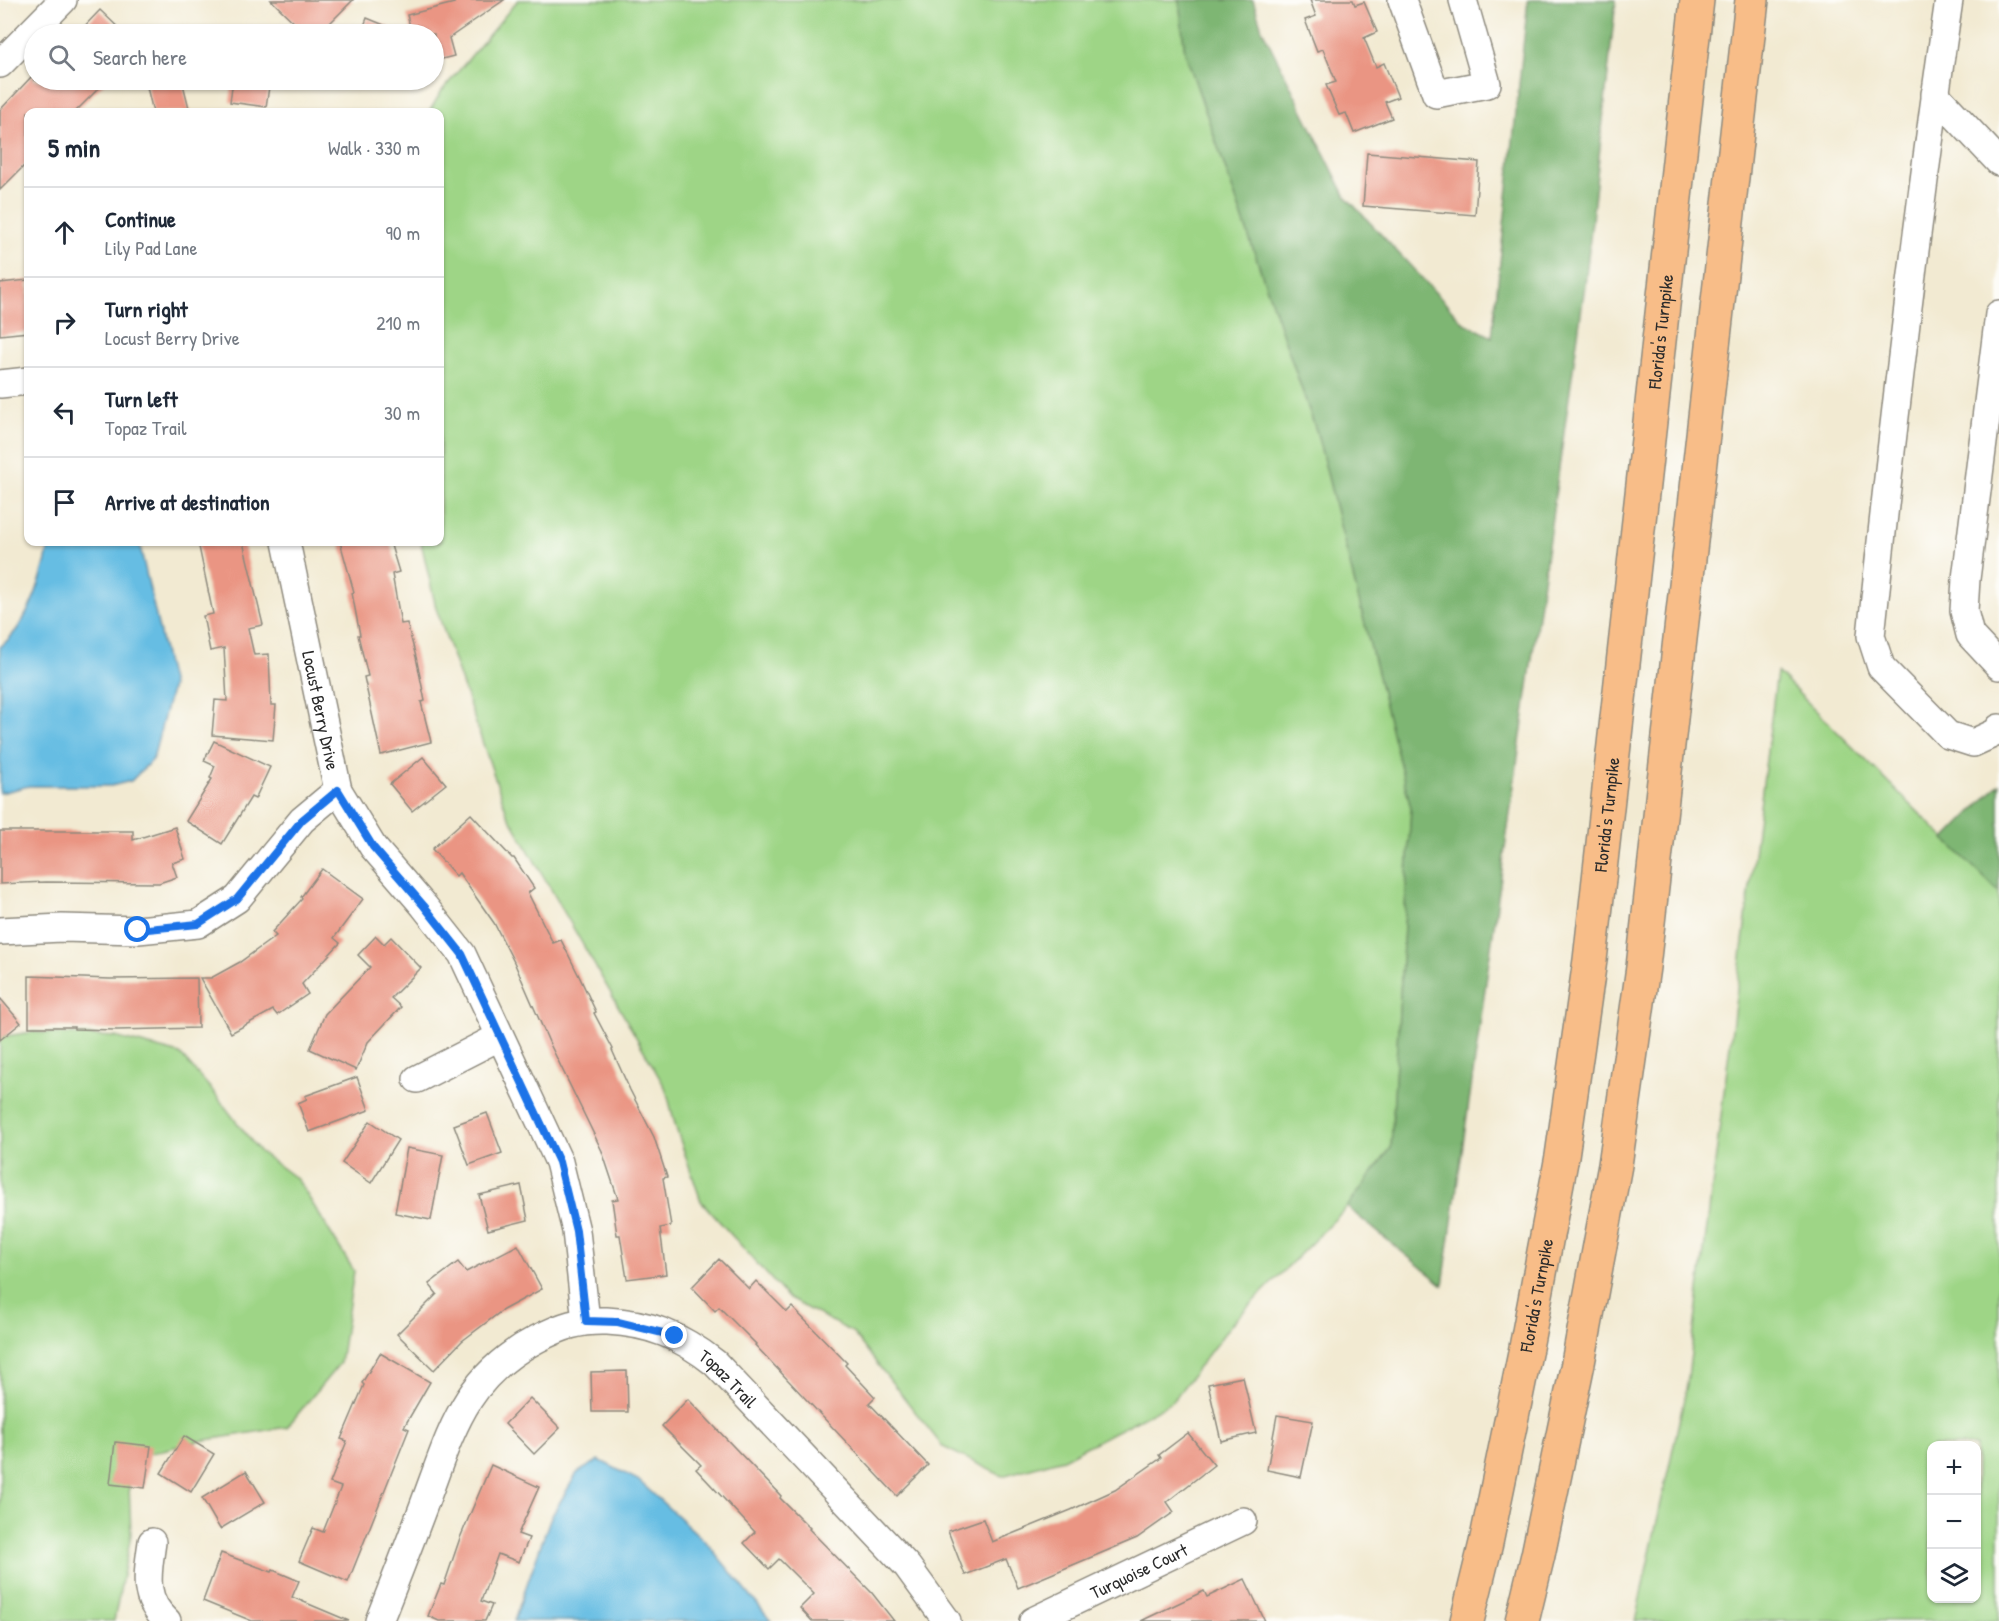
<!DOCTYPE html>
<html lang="en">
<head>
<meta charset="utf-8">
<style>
  :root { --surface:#fff; --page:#f6f6f7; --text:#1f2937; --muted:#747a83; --line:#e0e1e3 }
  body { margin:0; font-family:"Patrick Hand",sans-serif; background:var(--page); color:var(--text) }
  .controls { position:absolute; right:18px; bottom:18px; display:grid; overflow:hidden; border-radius:12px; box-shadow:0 2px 4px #0004 }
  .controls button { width:54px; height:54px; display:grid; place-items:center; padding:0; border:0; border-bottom:2px solid var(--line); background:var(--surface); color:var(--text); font:30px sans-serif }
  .stop { position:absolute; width:18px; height:18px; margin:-14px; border:4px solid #1a73e8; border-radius:50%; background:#fff }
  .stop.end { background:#1a73e8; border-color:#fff; box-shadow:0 2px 6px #0008 }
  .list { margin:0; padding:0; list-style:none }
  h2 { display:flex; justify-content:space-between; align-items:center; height:78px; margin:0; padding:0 24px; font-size:26px }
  h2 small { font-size:20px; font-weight:400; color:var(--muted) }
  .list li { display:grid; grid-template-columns:39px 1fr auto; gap:18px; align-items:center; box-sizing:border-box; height:90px; padding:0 24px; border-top:2px solid var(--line) }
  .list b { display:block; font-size:22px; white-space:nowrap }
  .list p { margin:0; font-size:20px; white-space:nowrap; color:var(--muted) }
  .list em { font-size:20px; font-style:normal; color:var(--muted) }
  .icon { flex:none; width:33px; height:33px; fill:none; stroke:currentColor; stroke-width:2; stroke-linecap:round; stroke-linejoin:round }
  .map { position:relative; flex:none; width:1999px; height:1621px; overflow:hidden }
  .search { position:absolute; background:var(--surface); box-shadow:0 2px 4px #0004; left:24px; top:24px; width:420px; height:66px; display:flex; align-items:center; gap:15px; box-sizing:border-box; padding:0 21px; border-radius:33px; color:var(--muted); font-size:22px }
  .panel { position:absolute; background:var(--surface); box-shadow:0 2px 4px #0004; left:24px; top:108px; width:420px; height:438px; border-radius:12px }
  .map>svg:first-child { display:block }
  .green { fill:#9ed586; stroke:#648058; stroke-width:1.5; fill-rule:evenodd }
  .forest { fill:#7eb673; stroke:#54704f; stroke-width:1.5 }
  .water { fill:#66bde3; stroke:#487487; stroke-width:1.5 }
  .building { fill:#ea9583 }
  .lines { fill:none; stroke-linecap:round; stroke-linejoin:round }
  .minor-casing { stroke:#8e8a7e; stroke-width:30 }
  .highway-casing { stroke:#8e8a7e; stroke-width:36 }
  .minor { stroke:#fff; stroke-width:27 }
  .highway { stroke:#f8bd88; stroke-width:33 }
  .route { stroke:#1a73e8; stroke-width:8 }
  .labels { text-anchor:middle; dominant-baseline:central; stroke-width:6; stroke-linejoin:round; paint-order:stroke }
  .street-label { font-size:18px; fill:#2b2b2b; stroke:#fdfcf7 }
</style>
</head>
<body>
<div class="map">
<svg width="1999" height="1621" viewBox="0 0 1999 1621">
  <rect width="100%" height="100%" fill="#fdfcf7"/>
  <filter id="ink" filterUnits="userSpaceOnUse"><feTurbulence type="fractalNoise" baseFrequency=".0167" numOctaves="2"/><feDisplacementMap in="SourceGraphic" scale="12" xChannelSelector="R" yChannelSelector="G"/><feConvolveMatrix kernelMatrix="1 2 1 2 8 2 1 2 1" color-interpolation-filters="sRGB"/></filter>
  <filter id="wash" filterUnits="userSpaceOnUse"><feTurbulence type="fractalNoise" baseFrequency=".008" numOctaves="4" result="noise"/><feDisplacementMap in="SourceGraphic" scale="24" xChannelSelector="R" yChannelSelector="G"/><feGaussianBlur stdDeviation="1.35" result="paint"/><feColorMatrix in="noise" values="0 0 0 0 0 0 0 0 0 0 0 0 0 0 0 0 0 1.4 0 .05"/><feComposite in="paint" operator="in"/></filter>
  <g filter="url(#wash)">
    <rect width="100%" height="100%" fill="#f2ead2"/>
    <g class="green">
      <path d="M 518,0 L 1179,0 L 1185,52 L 1317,433 L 1411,808 L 1391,1148 L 1350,1204 L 1233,1322 L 1172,1402 L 1063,1459 L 1002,1476 L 943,1447 L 852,1332 L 789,1299 L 701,1201 L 676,1128 L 666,1089 L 507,813 L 436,608 L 421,542 L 440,542 L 440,112 L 429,112 L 441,92 Z"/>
      <path d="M 1777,672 L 1999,892 L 1999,1621 L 1635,1621 L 1687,1385 ZM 1932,1446 L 1976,1446 L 1976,1598 L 1932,1598 Z"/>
      <path d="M 32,1032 L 115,1037 L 180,1054 L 212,1090 L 259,1151 L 298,1180 L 354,1271 L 340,1363 L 287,1427 L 194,1442 L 128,1459 L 131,1535 L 114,1621 L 0,1621 L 0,1037 Z"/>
    </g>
    <g class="forest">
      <path d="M 1179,0 L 1253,0 L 1262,29 L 1346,197 L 1463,322 L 1492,337 L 1528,0 L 1616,0 L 1585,285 L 1443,1285 L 1347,1207 L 1391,1148 L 1411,808 L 1317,433 L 1185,52 Z"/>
      <path d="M 1999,784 L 1999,892 L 1945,839 Z"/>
    </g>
    <g class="water">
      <path d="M 50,542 L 139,542 L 172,686 L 153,759 L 131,781 L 111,786 L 29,786 L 0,793 L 0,647 C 29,625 43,576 50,542 Z"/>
      <path d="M 599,1460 L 638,1480 L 707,1543 L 771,1621 L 514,1621 L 550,1519 L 577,1473 Z"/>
    </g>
    <g id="blocks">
      <g class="building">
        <path d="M 271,0 L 353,0 L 319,34 L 306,34 Z"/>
        <path d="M 451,0 L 504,0 L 449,38 L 454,56 L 434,61 L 434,34 L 412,34 L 407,15 L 454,3 Z"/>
        <path d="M 1310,0 L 1353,0 L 1355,5 L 1364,2 L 1377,32 L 1364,38 L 1376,67 L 1384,63 L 1398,97 L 1385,102 L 1392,118 L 1354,133 L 1346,113 L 1339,115 L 1326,85 L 1336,82 L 1323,49 L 1317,51 L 1305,20 L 1316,16 Z"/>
        <path d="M 100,10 L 125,34 L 77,34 Z"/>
        <path d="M 367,18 L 406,34 L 361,34 Z"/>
        <path d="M 34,74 L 34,80 L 107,80 L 75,112 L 28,112 L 28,162 L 0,190 L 0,110 Z"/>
        <path d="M 163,80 L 182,80 L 190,112 L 153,112 L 146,83 Z"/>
        <path d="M 233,80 L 270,80 L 266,107 L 230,102 Z"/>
        <path d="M 1367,153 L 1479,162 L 1475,215 L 1363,206 Z"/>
        <path d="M 28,280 L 28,332 L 0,335 L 0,283 Z"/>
        <path d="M 198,542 L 243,542 L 263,625 L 248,628 L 254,655 L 269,654 L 271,705 L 276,705 L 273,740 L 212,735 L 215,700 L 227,701 L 224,648 L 210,651 L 203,616 L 213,614 Z"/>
        <path d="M 340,542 L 390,542 L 399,572 L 392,574 L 401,624 L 407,623 L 416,657 L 425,701 L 421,702 L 431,742 L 381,755 L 364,677 L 368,676 L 358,635 L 360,635 L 352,593 L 354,592 Z"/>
        <path d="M 214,741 L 270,767 L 255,799 L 251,797 L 222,844 L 186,821 L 212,779 L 210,778 L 215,766 L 204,761 Z"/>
        <path d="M 423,757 L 446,784 L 412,811 L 390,784 Z"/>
        <path d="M 471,814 L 512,858 L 514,858 L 534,888 L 528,893 L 553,943 L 561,940 L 580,978 L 596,1012 L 594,1013 L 613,1049 L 612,1050 L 630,1090 L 654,1137 L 667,1177 L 663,1178 L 671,1226 L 660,1228 L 666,1274 L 627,1279 L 620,1235 L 617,1235 L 612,1200 L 618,1199 L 602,1151 L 549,1042 L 514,962 L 494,923 L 459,873 L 456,876 L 432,849 Z"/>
        <path d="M 175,827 L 185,859 L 172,863 L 177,877 L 159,883 L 46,882 L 0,884 L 0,831 L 133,831 L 133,840 Z"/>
        <path d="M 322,869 L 363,899 L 334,938 L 340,943 L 302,984 L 308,994 L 277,1015 L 273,1010 L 231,1033 L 200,978 L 211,978 L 240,962 L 276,936 L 272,932 L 302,899 L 301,897 Z"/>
        <path d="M 376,936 L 384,944 L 391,937 L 421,968 L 391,998 L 401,1007 L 368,1042 L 356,1070 L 310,1049 L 325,1014 L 370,967 L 358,955 Z"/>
        <path d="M 29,976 L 110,979 L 197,978 L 198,1028 L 117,1030 L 74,1029 L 74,1027 L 29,1027 Z"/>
        <path d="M 0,998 L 21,1023 L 0,1040 Z"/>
        <path d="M 357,1077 L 369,1110 L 309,1132 L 298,1103 L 307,1099 L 305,1096 Z"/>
        <path d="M 487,1113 L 502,1153 L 469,1165 L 454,1125 Z"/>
        <path d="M 370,1121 L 398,1140 L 371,1183 L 342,1163 Z"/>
        <path d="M 407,1148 L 443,1155 L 431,1220 L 395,1213 Z"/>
        <path d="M 521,1185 L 528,1220 L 488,1230 L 479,1195 Z"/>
        <path d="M 518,1245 L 542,1289 L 503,1310 L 462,1341 L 434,1370 L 397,1334 L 437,1294 L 429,1284 L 458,1262 L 466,1272 Z"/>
        <path d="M 719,1259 L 749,1289 L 756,1281 L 787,1312 L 792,1307 L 847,1363 L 845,1365 L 875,1397 L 869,1403 L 928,1465 L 897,1496 L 755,1345 L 756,1344 L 719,1307 L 715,1311 L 692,1287 Z"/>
        <path d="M 380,1353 L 430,1382 L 404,1427 L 409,1429 L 348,1582 L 299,1561 L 313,1528 L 323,1532 L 341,1487 L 330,1483 L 347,1441 L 341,1439 L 364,1385 L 362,1383 Z"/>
        <path d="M 627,1371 L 628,1412 L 592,1412 L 591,1372 Z"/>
        <path d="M 1243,1377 L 1256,1433 L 1221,1441 L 1208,1384 Z"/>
        <path d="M 530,1398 L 560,1428 L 534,1454 L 505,1424 Z"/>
        <path d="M 688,1399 L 781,1496 L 780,1498 L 810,1528 L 809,1529 L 872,1593 L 894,1621 L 812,1621 L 800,1608 L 814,1594 L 779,1559 L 769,1569 L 744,1543 L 755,1532 L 696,1469 L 701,1465 L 662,1426 Z"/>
        <path d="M 1277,1415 L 1313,1421 L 1301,1477 L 1267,1470 Z"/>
        <path d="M 1188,1433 L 1214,1465 L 1167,1502 L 1174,1512 L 1137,1538 L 1018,1588 L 1006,1559 L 965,1575 L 948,1531 L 983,1519 L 992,1542 L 1071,1510 L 1115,1490 L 1161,1458 L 1159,1455 Z"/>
        <path d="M 184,1436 L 214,1454 L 191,1492 L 161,1473 Z"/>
        <path d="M 115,1442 L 151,1446 L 145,1488 L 110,1484 Z"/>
        <path d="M 491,1465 L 539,1487 L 518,1534 L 529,1538 L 519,1562 L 498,1554 L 481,1601 L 492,1605 L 485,1621 L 439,1621 L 428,1616 L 441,1584 L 444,1585 L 460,1538 Z"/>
        <path d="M 246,1471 L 265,1502 L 220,1529 L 202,1498 Z"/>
        <path d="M 221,1553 L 272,1572 L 273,1570 L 299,1581 L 292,1597 L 349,1621 L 252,1621 L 203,1601 Z"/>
        <path d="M 1245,1579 L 1265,1621 L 1141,1621 L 1204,1591 L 1207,1597 Z"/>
      </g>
    </g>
  </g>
  <g filter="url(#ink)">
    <use href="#blocks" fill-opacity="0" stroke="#8e8a7e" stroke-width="1.5"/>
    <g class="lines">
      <g class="minor-casing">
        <g id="minor">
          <path d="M 1402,0 L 1436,94 L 1487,84 L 1463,0"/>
          <path d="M 1949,0 C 1918,211 1893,424 1871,636 L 1881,667 L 1948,735 L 1973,743 L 1997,732 L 1999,728"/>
          <path d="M 0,64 L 63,0"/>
          <path d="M 1935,94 L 1999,162"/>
          <path d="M 1999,314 L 1966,579 L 1964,611 L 1970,635 L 1999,666"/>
          <path d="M 0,384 L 28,381"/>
          <path id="s1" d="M 286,542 L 338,790 L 373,847 L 424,906 L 462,954 L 559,1162 L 576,1231 L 586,1321"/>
          <path d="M 0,931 L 62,928 L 138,930 L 198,924 L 237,899 L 302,820 L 338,790"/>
          <path d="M 417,1079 L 499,1037"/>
          <path d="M 152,1542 C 148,1572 141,1598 167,1621"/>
          <path id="s2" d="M 379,1621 C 395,1581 410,1542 425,1502 C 452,1430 464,1377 537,1339 C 562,1326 579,1320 607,1321 C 650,1323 681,1336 715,1363 L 907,1566 L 947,1621"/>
          <path id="s3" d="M 1033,1621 L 1243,1521"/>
        </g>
      </g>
      <g class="highway-casing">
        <g id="highway">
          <path id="s4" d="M 1467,1621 L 1486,1543 L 1525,1353 L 1562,1156 L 1590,960 L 1697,0"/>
          <path d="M 1522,1621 L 1538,1555 L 1578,1363 L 1615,1165 L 1643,967 L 1752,0"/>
        </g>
      </g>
      <use href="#minor" class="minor"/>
      <use href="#highway" class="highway"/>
    </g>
  </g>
  <g class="lines" filter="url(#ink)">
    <path class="route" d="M 138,930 L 198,924 L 237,899 L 302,820 L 338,790 L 373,847 L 424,906 L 462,954 L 559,1162 L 576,1231 L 586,1321 L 618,1322 L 675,1336"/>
  </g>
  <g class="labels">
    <g class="street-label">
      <text stroke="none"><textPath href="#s4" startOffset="1305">Florida's Turnpike</textPath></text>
      <text stroke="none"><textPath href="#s1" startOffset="172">Locust Berry Drive</textPath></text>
      <text stroke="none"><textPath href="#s4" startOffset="819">Florida's Turnpike</textPath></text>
      <text stroke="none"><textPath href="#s4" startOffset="333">Florida's Turnpike</textPath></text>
      <text stroke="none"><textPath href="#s2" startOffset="543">Topaz Trail</textPath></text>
      <text stroke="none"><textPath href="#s3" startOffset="117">Turquoise Court</textPath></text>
    </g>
  </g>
</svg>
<div class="controls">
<button>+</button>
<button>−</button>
<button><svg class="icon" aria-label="layers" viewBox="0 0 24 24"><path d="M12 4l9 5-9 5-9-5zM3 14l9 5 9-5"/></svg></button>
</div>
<div class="stop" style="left:138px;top:930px"></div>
<div class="stop end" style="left:675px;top:1336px"></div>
<div class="search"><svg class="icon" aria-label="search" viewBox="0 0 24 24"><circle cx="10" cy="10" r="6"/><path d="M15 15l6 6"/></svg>Search here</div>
<section class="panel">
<h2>5 min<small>Walk · 330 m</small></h2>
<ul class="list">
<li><svg class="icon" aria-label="ahead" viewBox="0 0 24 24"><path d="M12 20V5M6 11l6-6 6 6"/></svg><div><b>Continue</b><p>Lily Pad Lane</p></div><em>90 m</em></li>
<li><svg class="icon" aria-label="right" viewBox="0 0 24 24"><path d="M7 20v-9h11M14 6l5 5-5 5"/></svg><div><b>Turn right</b><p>Locust Berry Drive</p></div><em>210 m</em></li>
<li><svg class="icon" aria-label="left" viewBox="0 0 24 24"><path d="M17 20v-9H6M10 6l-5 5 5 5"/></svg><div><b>Turn left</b><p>Topaz Trail</p></div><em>30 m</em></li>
<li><svg class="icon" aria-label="arrive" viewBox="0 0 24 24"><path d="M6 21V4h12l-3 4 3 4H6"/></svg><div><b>Arrive at destination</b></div></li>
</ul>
</section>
</div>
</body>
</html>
